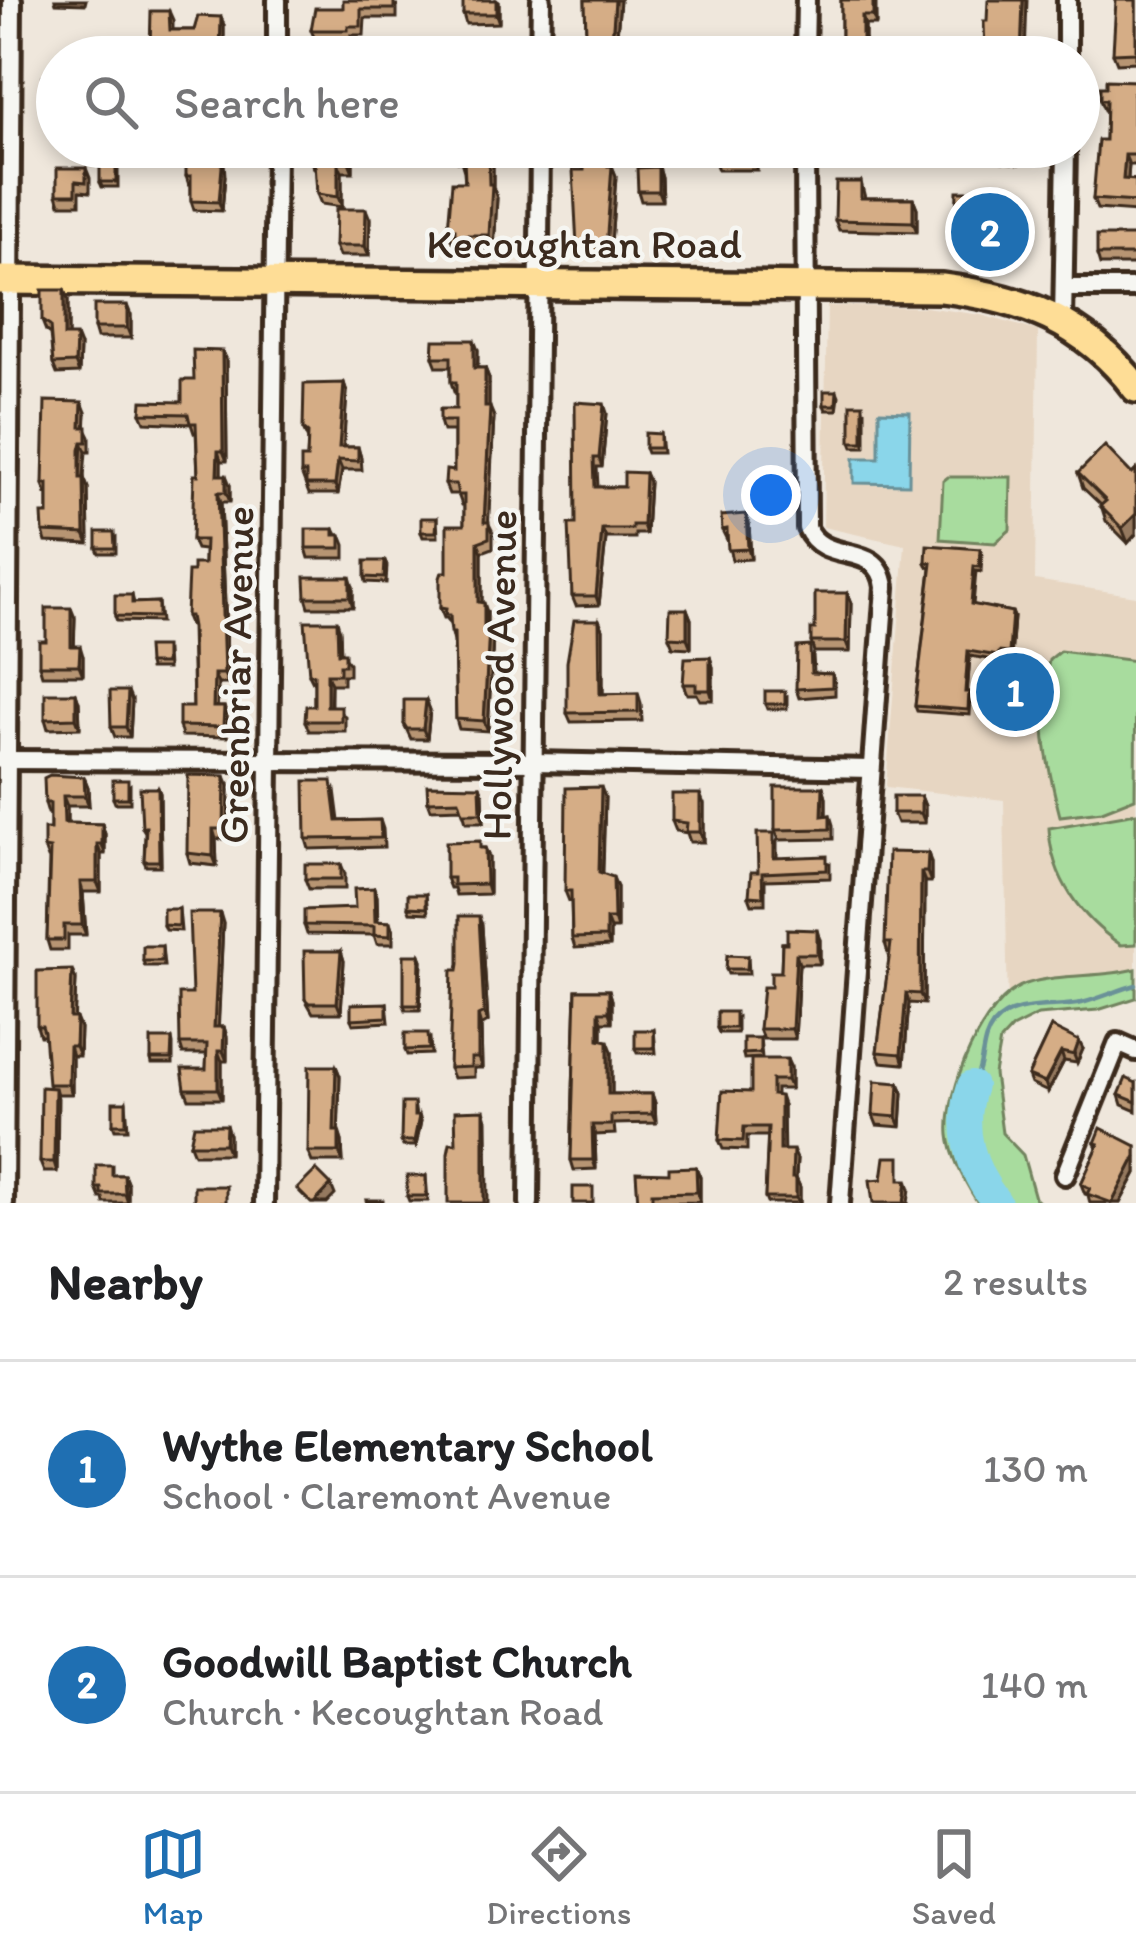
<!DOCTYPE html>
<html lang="en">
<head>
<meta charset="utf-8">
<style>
  :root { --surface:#fff; --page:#f6f6f6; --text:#202124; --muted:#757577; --line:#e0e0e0; --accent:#1f6fb2 }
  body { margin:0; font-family:Itim,sans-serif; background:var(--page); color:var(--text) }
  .you { position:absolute; left:771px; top:495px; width:42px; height:42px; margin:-30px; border:9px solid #fff; border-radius:50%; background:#1a73e8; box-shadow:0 0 0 18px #1a73e833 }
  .badge { display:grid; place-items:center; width:78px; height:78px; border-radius:50%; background:var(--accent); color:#fff; font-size:39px; font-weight:700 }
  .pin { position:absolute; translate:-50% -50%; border:6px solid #fff; box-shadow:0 3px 12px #0006 }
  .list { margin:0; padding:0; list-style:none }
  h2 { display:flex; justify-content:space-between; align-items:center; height:156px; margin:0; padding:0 48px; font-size:51px }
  h2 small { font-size:39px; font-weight:400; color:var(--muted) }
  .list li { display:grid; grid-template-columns:78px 1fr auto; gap:36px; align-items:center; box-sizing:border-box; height:216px; padding:0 48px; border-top:3px solid var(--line) }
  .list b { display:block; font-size:45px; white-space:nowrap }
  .list p { margin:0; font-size:39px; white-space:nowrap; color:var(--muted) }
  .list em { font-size:39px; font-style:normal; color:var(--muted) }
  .icon { flex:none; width:66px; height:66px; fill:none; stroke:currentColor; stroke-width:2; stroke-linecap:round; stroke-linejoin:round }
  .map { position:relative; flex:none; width:1136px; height:1203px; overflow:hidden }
  .search { position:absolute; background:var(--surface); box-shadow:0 6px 18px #0003; left:36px; right:36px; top:36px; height:132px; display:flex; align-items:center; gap:30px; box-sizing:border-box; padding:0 42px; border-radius:66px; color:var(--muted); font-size:45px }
  .sheet { height:588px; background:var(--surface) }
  nav { display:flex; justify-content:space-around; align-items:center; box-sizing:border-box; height:168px; border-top:3px solid var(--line); background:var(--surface); font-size:33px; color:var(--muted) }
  nav a { display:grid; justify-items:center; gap:6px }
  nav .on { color:var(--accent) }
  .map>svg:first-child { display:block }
  .built { fill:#e7d6c2 }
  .green { fill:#a8dc9e; stroke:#72835e; stroke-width:3 }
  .water { fill:#8ad6ea; stroke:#6a9198; stroke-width:3 }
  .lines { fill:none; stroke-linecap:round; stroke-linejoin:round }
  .stream { stroke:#6a9198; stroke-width:4.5 }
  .river { stroke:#8ad6ea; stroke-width:30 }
  .street-casing { stroke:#3b2a1e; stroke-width:26 }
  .primary-casing { stroke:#3b2a1e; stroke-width:36 }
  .street { stroke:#f6f6f2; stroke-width:16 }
  .primary { stroke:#fedd96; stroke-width:27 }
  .wall { fill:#b79573; stroke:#3b2a1e; stroke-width:3 }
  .shaded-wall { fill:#95795e; stroke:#3b2a1e; stroke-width:3 }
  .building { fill:#d5ad86; stroke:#3b2a1e; stroke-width:3 }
  .labels { text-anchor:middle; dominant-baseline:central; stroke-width:9; stroke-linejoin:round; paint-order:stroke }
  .street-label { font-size:42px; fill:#3b2a1e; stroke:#f6f6f2 }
</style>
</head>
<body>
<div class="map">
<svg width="1136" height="1203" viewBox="0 0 1136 1203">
  <rect width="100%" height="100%" fill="#efe7dc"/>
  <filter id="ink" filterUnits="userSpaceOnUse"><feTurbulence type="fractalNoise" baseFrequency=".00833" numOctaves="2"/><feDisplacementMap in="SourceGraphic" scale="24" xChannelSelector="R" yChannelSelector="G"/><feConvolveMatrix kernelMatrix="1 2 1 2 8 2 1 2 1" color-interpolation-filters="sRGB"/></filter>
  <g filter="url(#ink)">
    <path class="built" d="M 827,306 L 925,307 L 981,315 L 1038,331 L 1035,580 L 1136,596 L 1136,985 L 1008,1015 L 1004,800 L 886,787 L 905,545 L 823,527 Z"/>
    <g class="green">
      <path d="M 948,477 L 1011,477 L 1010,530 L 995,543 L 940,539 L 943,481 Z"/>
      <path d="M 1060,651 L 1136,661 L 1135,798 L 1102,811 L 1060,816 C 1046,761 1037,717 1049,660 Z"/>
      <path d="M 1136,813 L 1136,944 L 1121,945 C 1081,918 1051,878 1049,828 Z"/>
      <path d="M 1136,969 L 1136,998 L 1098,1010 L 1038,1015 L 1012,1028 L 1000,1041 L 994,1074 L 1002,1133 L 1023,1155 L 1035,1198 L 1040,1203 L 978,1203 C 966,1184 951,1158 949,1135 C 945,1093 983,998 1026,984 C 1059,973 1100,978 1136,969 Z"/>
    </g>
    <path class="water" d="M 879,411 L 910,412 L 909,484 L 854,483 L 854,458 L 879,458 Z"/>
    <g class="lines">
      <path class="stream" d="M 972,1086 C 986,1063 979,1043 993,1025 C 1013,1000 1055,1009 1082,1003 C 1101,998 1118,990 1136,985"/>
      <path class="river" d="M 972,1086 C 958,1128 970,1169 997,1203"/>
      <g class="street-casing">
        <g id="street">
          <path d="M 277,57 L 277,0"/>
          <path d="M 540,57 L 541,0"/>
          <path d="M 805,57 L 806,0"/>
          <path d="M 1067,57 L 1067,0"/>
          <path d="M 805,147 L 807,528 C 824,567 879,539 885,587 L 840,1203"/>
          <path d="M 1064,288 L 1136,288"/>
          <path d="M 1063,323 L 1066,147"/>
          <path d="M 1,760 L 534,762 L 871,769"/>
          <path d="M 1065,1175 L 1118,1043 L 1136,1051"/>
          <path d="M 4,1203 L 12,0"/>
          <path d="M 264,1203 L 276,147"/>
          <path d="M 529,1203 L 540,147"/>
        </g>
      </g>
      <g class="primary-casing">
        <path id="primary" d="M 0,280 L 942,288 C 1022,298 1085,321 1136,388"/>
      </g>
      <use href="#street" class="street"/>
      <use href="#primary" class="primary"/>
    </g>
    <g class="wall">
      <path d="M 55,0 L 86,0 L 85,4 L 56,3 Z"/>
      <path d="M 496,0 L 499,2 L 499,23 L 466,24 L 463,14 Z"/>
      <path d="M 585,0 L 620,0 L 615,57 L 578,57 L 576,52 L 586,34 Z"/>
      <path d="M 841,0 L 875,0 L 876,25 L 865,25 L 865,57 L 841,57 Z"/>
      <path d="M 1136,0 L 1136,62 L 1117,63 L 1113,53 Z"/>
      <path d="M 397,6 L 397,18 L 365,18 L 364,35 L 351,35 L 351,39 L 315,39 L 311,30 L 343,8 Z"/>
      <path d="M 169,11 L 173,20 L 173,30 L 194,30 L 221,17 L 224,26 L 224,53 L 235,57 L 153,57 L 150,51 Z"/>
      <path d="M 57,76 L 57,134 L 53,134 L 50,124 L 50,103 L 47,103 L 43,93 Z"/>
      <path d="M 1136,81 L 1136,165 L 1129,165 L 1128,179 L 1136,180 L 1136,212 L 1097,209 L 1093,199 L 1105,140 L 1106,110 L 1104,110 L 1100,100 L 1106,87 Z"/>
      <path d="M 453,147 L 498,147 L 498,152 L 493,152 L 493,187 L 497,198 L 494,249 L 460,249 L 458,243 L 453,243 L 448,229 L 465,182 L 464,171 L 461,161 L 458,162 Z"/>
      <path d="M 585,147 L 613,147 L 612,166 L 616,176 L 610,256 L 580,256 L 577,246 Z"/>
      <path d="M 675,147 L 756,147 L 757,170 L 718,170 L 715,162 L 707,163 L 705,157 L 678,158 Z"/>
      <path d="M 837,147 L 882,147 L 884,153 L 884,166 L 840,168 L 837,158 Z"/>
      <path d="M 1023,147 L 1023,159 L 1019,159 L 1019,164 L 981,159 L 977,149 Z"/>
      <path d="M 353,151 L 353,172 L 342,172 L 342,207 L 321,204 L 317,194 L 316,172 L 311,162 Z"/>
      <path d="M 193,153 L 225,176 L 222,211 L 194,210 L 191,201 L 191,185 L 189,185 L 186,176 Z"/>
      <path d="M 658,167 L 661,177 L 662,201 L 641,201 L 638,191 Z"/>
      <path d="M 86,168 L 90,178 L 90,192 L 80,191 L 80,204 L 60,204 L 57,194 Z"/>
      <path d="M 118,171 L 118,187 L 102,187 L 100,182 Z"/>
      <path d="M 861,182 L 865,198 L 913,198 L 917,208 L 917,232 L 839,230 L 835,220 Z"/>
      <path d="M 1005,206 L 1015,226 L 1015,239 L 1010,239 L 1010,245 L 964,244 L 956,225 Z"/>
      <path d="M 370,219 L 369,256 L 339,256 L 335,246 Z"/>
      <path d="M 1136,236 L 1136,265 L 1100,265 L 1097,255 Z"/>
      <path d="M 64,290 L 68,300 L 68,336 L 80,346 L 79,373 L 57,374 L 53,364 L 50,334 L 46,331 L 42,321 Z"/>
      <path d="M 131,315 L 131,338 L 97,338 L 94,328 Z"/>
      <path d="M 478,350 L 478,368 L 485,368 L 489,378 L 489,407 L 494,417 L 488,522 L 493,532 L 493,548 L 482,552 L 482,602 L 487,612 L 487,627 L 493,637 L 488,731 L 459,729 L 456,719 L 454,642 L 450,625 L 447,618 L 444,618 L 440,608 L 447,572 L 464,525 L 464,505 L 462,505 L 458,494 L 449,494 L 445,484 L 454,471 L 454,431 L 443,431 L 440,421 L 456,409 L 456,392 L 454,392 L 451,382 L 451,367 L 437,367 L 433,357 Z"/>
      <path d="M 226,360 L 227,461 L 221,461 L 221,475 L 230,485 L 230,502 L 221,502 L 228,684 L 218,684 L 217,707 L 224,707 L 227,717 L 227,737 L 182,736 L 179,726 L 193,707 L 191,626 L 190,626 L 186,616 L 193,572 L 204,564 L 204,550 L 196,549 L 192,540 L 198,475 L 196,432 L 194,433 L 191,424 L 145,422 L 141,413 L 182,402 L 194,380 Z"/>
      <path d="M 344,383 L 347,392 L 343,447 L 358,447 L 361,457 L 362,470 L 342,470 L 338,494 L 309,494 L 301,473 L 307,458 L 308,440 L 303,429 Z"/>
      <path d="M 837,391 L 839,396 L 837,410 L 826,410 L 824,405 Z"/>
      <path d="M 865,409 L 865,447 L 853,447 L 851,442 Z"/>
      <path d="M 86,412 L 85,427 L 90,437 L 90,452 L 86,452 L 84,460 L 84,478 L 88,488 L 89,544 L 46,542 L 43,532 L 48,514 L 48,494 L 46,494 L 43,484 Z"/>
      <path d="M 607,413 L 602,467 L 597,467 L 598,487 L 624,487 L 645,473 L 649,482 L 646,534 L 635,534 L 635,538 L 606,538 L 599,605 L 576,606 L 572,596 L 576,524 Z"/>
      <path d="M 660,434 L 662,453 L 647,453 L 645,448 Z"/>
      <path d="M 1136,470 L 1136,534 L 1128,543 L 1106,521 L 1101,505 L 1083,488 L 1078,473 L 1132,474 Z"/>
      <path d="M 437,518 L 438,537 L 423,537 L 421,532 Z"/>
      <path d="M 749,524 L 751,559 L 732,560 L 727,540 L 722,530 Z"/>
      <path d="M 334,529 L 337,535 L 341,535 L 345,545 L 345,558 L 309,558 L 306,548 Z"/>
      <path d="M 116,537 L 116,553 L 99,553 L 97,548 Z"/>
      <path d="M 980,549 L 982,554 L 981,572 L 976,571 L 973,605 L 1012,612 L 1014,617 L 1011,658 L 1000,657 L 1000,661 L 970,656 L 967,692 L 969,692 L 971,697 L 970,715 L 917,711 L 915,706 L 931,568 L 928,567 L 926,562 Z"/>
      <path d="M 385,561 L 387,566 L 386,583 L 366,582 L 365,577 Z"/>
      <path d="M 353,587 L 353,607 L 309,607 L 306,597 Z"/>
      <path d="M 847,593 L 851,603 L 850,652 L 814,652 L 811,642 L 815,629 Z"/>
      <path d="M 132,595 L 134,603 L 158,602 L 160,622 L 117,621 L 115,616 Z"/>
      <path d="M 687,609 L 691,619 L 691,648 L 673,647 L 669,637 Z"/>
      <path d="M 75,618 L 74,646 L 83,656 L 83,675 L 42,675 L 39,665 L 46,641 Z"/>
      <path d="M 599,620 L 603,629 L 603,694 L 638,693 L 641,703 L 642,721 L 571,722 L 567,713 Z"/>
      <path d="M 340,631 L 341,653 L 349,663 L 349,675 L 343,675 L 343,684 L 331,684 L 331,706 L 345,716 L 345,731 L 309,731 L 305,721 L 314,706 L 314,684 L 309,674 Z"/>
      <path d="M 166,652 L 167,669 L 149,669 L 148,664 Z"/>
      <path d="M 813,655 L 814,673 L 832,674 L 835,683 L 835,695 L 799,698 L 796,689 Z"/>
      <path d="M 710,657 L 713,667 L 713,700 L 700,700 L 697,694 L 687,694 L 683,684 Z"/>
      <path d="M 76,693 L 79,702 L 80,728 L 48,729 L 45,719 Z"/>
      <path d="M 787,696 L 787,709 L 767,709 L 765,704 Z"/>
      <path d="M 426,700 L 430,710 L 427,739 L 411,739 L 404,724 Z"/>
      <path d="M 132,701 L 130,737 L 115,737 L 111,727 Z"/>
      <path d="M 84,777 L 88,787 L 89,806 L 67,806 L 67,823 L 102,824 L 105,834 L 105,854 L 101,854 L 101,892 L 83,892 L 86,935 L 68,935 L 68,950 L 50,950 L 47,940 L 49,858 L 48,858 L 44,848 L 50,829 L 50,813 L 48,813 L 45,803 Z"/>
      <path d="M 130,785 L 130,803 L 115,803 L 113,798 Z"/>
      <path d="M 229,786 L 228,839 L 216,839 L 217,866 L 190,863 L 187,853 Z"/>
      <path d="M 480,786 L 483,794 L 484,822 L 466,822 L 462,808 L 431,809 L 428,801 Z"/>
      <path d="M 823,787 L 826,797 L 826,816 L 830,815 L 833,825 L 833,839 L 779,840 L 775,830 Z"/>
      <path d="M 158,788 L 160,793 L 161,866 L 146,866 L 144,861 L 145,832 L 142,827 Z"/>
      <path d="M 335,790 L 339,821 L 380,820 L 383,829 L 384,847 L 309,849 L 306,839 Z"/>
      <path d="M 921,796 L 925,806 L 925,823 L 897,823 L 893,813 Z"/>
      <path d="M 605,797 L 603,873 L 617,887 L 617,929 L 610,929 L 610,946 L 575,948 L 572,938 L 571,901 L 569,901 L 565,891 Z"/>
      <path d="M 704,804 L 704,842 L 690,842 L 687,833 L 676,831 L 672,821 Z"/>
      <path d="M 777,841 L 777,858 L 830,863 L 830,878 L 765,880 L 765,904 L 752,904 L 749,896 L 758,872 Z"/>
      <path d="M 482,848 L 485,848 L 489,857 L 489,894 L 456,895 L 454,888 L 450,888 L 446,878 Z"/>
      <path d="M 928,853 L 931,863 L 931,882 L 925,882 L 924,1004 L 909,1003 L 904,1064 L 881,1062 L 877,1052 L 890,953 L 888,953 L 885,943 Z"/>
      <path d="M 341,864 L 345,874 L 345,889 L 309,889 L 305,879 Z"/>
      <path d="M 374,888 L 377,896 L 378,922 L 390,922 L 393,930 L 393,944 L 377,944 L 374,935 L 307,934 L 304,925 L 355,908 Z"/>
      <path d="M 426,894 L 428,913 L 410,912 L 408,907 Z"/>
      <path d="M 179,909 L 181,931 L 165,930 L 163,925 Z"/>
      <path d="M 223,923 L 218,1027 L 224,1027 L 227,1037 L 227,1061 L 222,1061 L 222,1099 L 189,1099 L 185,1089 L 206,1069 L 207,1054 L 183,1054 L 180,1044 L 192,994 Z"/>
      <path d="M 482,926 L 488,1022 L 481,1026 L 482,1068 L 474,1068 L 474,1077 L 453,1078 L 449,1068 L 458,970 Z"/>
      <path d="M 820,940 L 820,964 L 799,964 L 795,1039 L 763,1039 L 759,1029 L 771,987 L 781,972 L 782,943 Z"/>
      <path d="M 162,946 L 164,966 L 145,966 L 143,961 Z"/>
      <path d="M 341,951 L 344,961 L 341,1013 L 313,1013 L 305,999 Z"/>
      <path d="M 420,955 L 422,960 L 420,1010 L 406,1010 L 404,1005 Z"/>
      <path d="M 748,956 L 749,974 L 728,974 L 726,969 Z"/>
      <path d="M 76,980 L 74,1018 L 80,1028 L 79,1056 L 72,1056 L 72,1094 L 57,1094 L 57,1172 L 44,1172 L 40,1162 L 49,1088 L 45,1036 L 40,1036 L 37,1026 Z"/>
      <path d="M 576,990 L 609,990 L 612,1000 L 612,1022 L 602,1022 L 602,1040 L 612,1051 L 612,1094 L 652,1094 L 655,1103 L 656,1123 L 614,1124 L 615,1134 L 595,1135 L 596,1169 L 574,1170 L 571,1160 Z"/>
      <path d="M 387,1003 L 389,1022 L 353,1024 L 351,1019 Z"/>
      <path d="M 737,1017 L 737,1033 L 719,1033 L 717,1028 Z"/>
      <path d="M 1051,1027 L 1083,1049 L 1077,1063 L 1064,1061 L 1048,1092 L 1031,1084 L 1028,1076 Z"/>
      <path d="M 654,1030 L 656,1053 L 637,1053 L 635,1048 Z"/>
      <path d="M 430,1038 L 431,1054 L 407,1055 L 405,1050 Z"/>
      <path d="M 760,1038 L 762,1058 L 744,1059 L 743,1054 Z"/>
      <path d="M 172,1039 L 173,1044 L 173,1064 L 152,1064 L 151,1059 Z"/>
      <path d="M 336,1066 L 340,1076 L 338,1131 L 342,1141 L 343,1162 L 312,1162 L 308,1152 Z"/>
      <path d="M 791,1068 L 791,1089 L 776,1089 L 776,1095 L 783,1105 L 783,1150 L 797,1159 L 796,1178 L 800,1187 L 800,1203 L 767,1203 L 765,1198 L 768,1136 L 747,1136 L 747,1150 L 723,1149 L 719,1140 L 751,1092 Z"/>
      <path d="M 899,1083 L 903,1093 L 901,1127 L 877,1125 L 873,1115 Z"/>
      <path d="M 1136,1083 L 1136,1111 L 1122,1105 L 1119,1095 Z"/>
      <path d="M 126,1102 L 128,1129 L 115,1129 L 113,1124 Z"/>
      <path d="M 414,1103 L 416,1116 L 419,1116 L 421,1121 L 416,1146 L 403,1146 L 401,1141 Z"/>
      <path d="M 229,1135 L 229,1154 L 194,1154 L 190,1144 Z"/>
      <path d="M 1095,1143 L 1136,1146 L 1136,1173 L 1120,1203 L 1090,1203 L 1088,1195 L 1085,1194 L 1081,1184 L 1097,1148 Z"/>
      <path d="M 696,1167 L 700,1177 L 700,1202 L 638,1203 L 669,1173 Z"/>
      <path d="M 116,1175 L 124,1175 L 128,1185 L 128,1203 L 104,1203 L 103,1198 L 100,1198 L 96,1188 Z"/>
      <path d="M 426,1176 L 428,1201 L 409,1201 L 407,1196 Z"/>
    </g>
    <g class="shaded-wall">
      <path d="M 496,0 L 499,2 L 499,23 L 496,14 Z"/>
      <path d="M 615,0 L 620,0 L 615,57 L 613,57 L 611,53 Z"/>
      <path d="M 873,0 L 875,0 L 876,4 L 876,25 L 873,16 Z"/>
      <path d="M 1023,0 L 1027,0 L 1025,57 L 1021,57 Z"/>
      <path d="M 862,16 L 865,25 L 865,57 L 862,57 Z"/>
      <path d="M 221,17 L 224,26 L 224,57 L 220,53 Z"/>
      <path d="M 1133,93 L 1136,102 L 1136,133 L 1133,123 Z"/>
      <path d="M 221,147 L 223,147 L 225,176 L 222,211 L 219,202 Z"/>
      <path d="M 349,147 L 352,147 L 353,151 L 353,172 L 349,162 Z"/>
      <path d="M 488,147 L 491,147 L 493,152 L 493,187 L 497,198 L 494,249 L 489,235 Z"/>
      <path d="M 609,147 L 613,147 L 612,168 L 612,166 L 616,176 L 610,256 L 606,247 Z"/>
      <path d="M 753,147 L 756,147 L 757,170 L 753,160 Z"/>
      <path d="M 1125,155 L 1129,165 L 1127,189 L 1123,179 Z"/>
      <path d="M 338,162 L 342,172 L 342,207 L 338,197 Z"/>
      <path d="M 658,167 L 661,177 L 662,201 L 658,191 Z"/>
      <path d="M 1000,191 L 1008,217 L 1008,206 L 1015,226 L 1015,239 Z"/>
      <path d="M 913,198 L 917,208 L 917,232 L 913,222 Z"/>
      <path d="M 366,209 L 370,219 L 369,256 L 365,246 Z"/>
      <path d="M 64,290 L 68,300 L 68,346 L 64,336 Z"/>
      <path d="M 127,305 L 131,315 L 131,338 L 127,328 Z"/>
      <path d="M 76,336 L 80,346 L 79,373 L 75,363 Z"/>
      <path d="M 474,340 L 478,350 L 477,378 L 474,368 Z"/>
      <path d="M 222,351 L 226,360 L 227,461 L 223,451 Z"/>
      <path d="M 485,368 L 489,378 L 489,416 L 485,407 Z"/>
      <path d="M 344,383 L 347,392 L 343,456 L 339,447 Z"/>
      <path d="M 82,402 L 86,412 L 85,437 L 81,427 Z"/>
      <path d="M 604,404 L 607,413 L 602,467 L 599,458 Z"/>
      <path d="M 490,407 L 494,417 L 488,532 L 484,522 Z"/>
      <path d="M 82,442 L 86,452 L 83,488 L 80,478 Z"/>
      <path d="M 218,451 L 221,461 L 221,485 L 217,475 Z"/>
      <path d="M 338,460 L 342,470 L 338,494 L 335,485 Z"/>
      <path d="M 645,473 L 649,482 L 646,534 L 643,525 Z"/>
      <path d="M 226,475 L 230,485 L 230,502 L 226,492 Z"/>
      <path d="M 84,478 L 88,488 L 89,544 L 85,534 Z"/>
      <path d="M 218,492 L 221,502 L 228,684 L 224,674 Z"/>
      <path d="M 746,514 L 749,524 L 751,559 L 748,549 Z"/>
      <path d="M 1136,514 L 1136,534 L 1128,543 L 1122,528 Z"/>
      <path d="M 602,529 L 606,538 L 599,605 L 596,596 Z"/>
      <path d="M 478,542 L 482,552 L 482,612 L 478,602 Z"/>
      <path d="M 350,577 L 353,587 L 353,607 L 350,597 Z"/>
      <path d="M 847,593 L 851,603 L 850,652 L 846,642 Z"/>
      <path d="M 484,603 L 487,612 L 487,637 L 484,627 Z"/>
      <path d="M 71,608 L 75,618 L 74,656 L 71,646 Z"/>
      <path d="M 687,609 L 691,619 L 691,648 L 687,638 Z"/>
      <path d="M 1012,612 L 1014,617 L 1011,658 L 1009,653 Z"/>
      <path d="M 599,620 L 603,629 L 603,703 L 600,694 Z"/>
      <path d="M 337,621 L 340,631 L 341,663 L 338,653 Z"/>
      <path d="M 489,627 L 493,637 L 488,731 L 484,721 Z"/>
      <path d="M 80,646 L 83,656 L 83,675 L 79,665 Z"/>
      <path d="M 968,651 L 970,656 L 967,697 L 965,692 Z"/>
      <path d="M 710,657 L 713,667 L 713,700 L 710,690 Z"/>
      <path d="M 214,674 L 218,684 L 217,717 L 213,707 Z"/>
      <path d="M 327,674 L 331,684 L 330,716 L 327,706 Z"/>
      <path d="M 128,691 L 132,701 L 130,737 L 126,727 Z"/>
      <path d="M 76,693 L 79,702 L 80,728 L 76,718 Z"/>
      <path d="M 426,700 L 430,710 L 427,739 L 423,729 Z"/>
      <path d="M 224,707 L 227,717 L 227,737 L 223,727 Z"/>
      <path d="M 225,776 L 229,786 L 228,839 L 224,829 Z"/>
      <path d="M 84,777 L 88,787 L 89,806 L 85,796 Z"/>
      <path d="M 480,786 L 483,794 L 484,822 L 481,813 Z"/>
      <path d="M 601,787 L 605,797 L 602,882 L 599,872 Z"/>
      <path d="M 823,787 L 826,797 L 826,826 L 822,816 Z"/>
      <path d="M 158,788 L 160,793 L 161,866 L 159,861 Z"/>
      <path d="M 700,794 L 704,804 L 704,842 L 700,832 Z"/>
      <path d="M 63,796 L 67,806 L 67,833 L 64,823 Z"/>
      <path d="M 921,796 L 925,806 L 925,823 L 921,813 Z"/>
      <path d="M 102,824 L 105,834 L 105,854 L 102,844 Z"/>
      <path d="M 213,829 L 216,839 L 217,866 L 213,856 Z"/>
      <path d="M 97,844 L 101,854 L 101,892 L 97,882 Z"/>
      <path d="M 485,848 L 489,857 L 489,894 L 486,884 Z"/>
      <path d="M 928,853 L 931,863 L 931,882 L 927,872 Z"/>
      <path d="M 921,872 L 925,882 L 924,1004 L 920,994 Z"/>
      <path d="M 613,877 L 617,887 L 617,929 L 614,919 Z"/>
      <path d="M 80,882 L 83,892 L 86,935 L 82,925 Z"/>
      <path d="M 374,888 L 377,896 L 378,930 L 375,921 Z"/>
      <path d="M 220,913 L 223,923 L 218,1037 L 214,1027 Z"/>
      <path d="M 479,916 L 482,926 L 488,1022 L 484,1013 Z"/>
      <path d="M 606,919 L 610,929 L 610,946 L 606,937 Z"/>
      <path d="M 817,930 L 820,940 L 820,964 L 817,954 Z"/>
      <path d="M 341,951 L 344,961 L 341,1013 L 337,1003 Z"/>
      <path d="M 796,954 L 799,964 L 795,1039 L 792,1029 Z"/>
      <path d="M 420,955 L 422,960 L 420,1010 L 419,1005 Z"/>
      <path d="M 72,970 L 76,980 L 74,1028 L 70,1018 Z"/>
      <path d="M 609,990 L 612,1000 L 612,1022 L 609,1012 Z"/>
      <path d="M 906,993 L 909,1003 L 904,1064 L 901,1054 Z"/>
      <path d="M 599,1012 L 602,1022 L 602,1048 L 599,1039 Z"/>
      <path d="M 478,1016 L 481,1026 L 482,1068 L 478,1058 Z"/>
      <path d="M 76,1018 L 80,1028 L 79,1056 L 75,1046 Z"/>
      <path d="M 224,1027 L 227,1037 L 227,1061 L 223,1051 Z"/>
      <path d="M 608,1041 L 612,1051 L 612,1103 L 608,1094 Z"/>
      <path d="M 1079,1041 L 1083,1049 L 1077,1063 L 1074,1055 Z"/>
      <path d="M 69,1046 L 72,1056 L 72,1094 L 68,1084 Z"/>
      <path d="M 218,1051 L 222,1061 L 222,1099 L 218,1089 Z"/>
      <path d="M 1061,1052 L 1064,1061 L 1048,1092 L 1045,1083 Z"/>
      <path d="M 787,1059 L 791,1068 L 791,1089 L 787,1080 Z"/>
      <path d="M 336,1066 L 340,1076 L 338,1141 L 334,1131 Z"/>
      <path d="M 899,1083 L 903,1093 L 901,1127 L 897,1117 Z"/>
      <path d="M 55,1088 L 58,1098 L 57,1172 L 54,1162 Z"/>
      <path d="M 652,1094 L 655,1103 L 656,1123 L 652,1114 Z"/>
      <path d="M 780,1096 L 783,1105 L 784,1159 L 780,1150 Z"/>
      <path d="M 484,1110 L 487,1120 L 488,1203 L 484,1203 Z"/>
      <path d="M 419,1116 L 421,1121 L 416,1146 L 414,1141 Z"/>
      <path d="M 226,1125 L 229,1135 L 229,1154 L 225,1144 Z"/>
      <path d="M 592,1125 L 595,1135 L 596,1169 L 593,1160 Z"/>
      <path d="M 339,1131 L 342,1141 L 343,1162 L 339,1152 Z"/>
      <path d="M 793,1150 L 797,1159 L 795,1187 L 792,1178 Z"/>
      <path d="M 1136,1156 L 1136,1173 L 1120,1203 L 1112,1203 Z"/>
      <path d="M 696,1167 L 700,1177 L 700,1202 L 697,1192 Z"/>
      <path d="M 124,1175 L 128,1185 L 128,1203 L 125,1194 Z"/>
      <path d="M 796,1178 L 800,1187 L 800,1203 L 796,1198 Z"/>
      <path d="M 907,1180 L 910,1189 L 908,1203 L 904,1203 Z"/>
      <path d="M 331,1185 L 335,1195 L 327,1203 L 314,1203 Z"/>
    </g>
    <g class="building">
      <path d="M 343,0 L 394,0 L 394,9 L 361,9 L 361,26 L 348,26 L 348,30 L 311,30 L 315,8 L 343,8 Z"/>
      <rect x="463" y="0" width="33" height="14"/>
      <path d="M 585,0 L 615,0 L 611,53 L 576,52 L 576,36 L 586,34 Z"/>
      <path d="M 841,0 L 873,0 L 873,16 L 862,16 L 862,57 L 841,57 Z"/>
      <path d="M 988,0 L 1023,0 L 1021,57 L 985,57 L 984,21 L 987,21 Z"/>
      <path d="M 1116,0 L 1136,0 L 1136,52 L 1113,53 Z"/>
      <path d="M 151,11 L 169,11 L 170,30 L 194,30 L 198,16 L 221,17 L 220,53 L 233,53 L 233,57 L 197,57 L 198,50 L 150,51 Z"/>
      <path d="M 480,39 L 494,42 L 494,57 L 448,57 L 448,42 Z"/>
      <path d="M 43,76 L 57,76 L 57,124 L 50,124 L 50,93 L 43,93 Z"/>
      <path d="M 1106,80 L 1136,81 L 1136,93 L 1133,93 L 1133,123 L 1136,123 L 1136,155 L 1125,155 L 1123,179 L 1136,180 L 1136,202 L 1093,199 L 1098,140 L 1105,140 L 1106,100 L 1100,100 L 1100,87 L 1106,87 Z"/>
      <path d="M 193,147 L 221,147 L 222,167 L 219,202 L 191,201 L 191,176 L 186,176 L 186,153 L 193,153 Z"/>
      <path d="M 312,147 L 349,147 L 349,162 L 338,162 L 338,197 L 317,194 L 315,162 L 311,162 Z"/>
      <path d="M 453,147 L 488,147 L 489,184 L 492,184 L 489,235 L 455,235 L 455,229 L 448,229 L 452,182 L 465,182 L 464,157 L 459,157 L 459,147 Z"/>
      <path d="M 585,147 L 609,147 L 608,166 L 612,166 L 606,247 L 577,246 L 573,170 L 584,170 Z"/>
      <path d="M 675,147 L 753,147 L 753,160 L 714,161 L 714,153 L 704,153 L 704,148 L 675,149 Z"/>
      <path d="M 837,147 L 881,147 L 881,156 L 837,158 Z"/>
      <path d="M 978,147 L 1019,147 L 1019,149 L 1015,149 L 1015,154 L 977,149 Z"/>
      <rect x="100" y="166" width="16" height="16"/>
      <path d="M 658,167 L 658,191 L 638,191 L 637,168 Z"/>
      <path d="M 57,168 L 86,168 L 86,182 L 76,181 L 76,194 L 57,194 Z"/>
      <path d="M 836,182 L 861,182 L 861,198 L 913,198 L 913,222 L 835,220 Z"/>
      <path d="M 957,191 L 1000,191 L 1003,206 L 1008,206 L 1008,220 L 1003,220 L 1003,225 L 956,225 Z"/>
      <path d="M 336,209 L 366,209 L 365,246 L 335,246 Z"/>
      <rect x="1097" y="236" width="39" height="19"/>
      <path d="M 42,290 L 64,290 L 64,336 L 76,336 L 75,363 L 53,364 L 50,326 L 42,321 Z"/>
      <rect x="94" y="305" width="33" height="23"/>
      <path d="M 434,340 L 474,340 L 474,368 L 485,368 L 485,407 L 490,407 L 484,522 L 489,522 L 489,538 L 478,542 L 478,602 L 484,603 L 484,627 L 489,627 L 484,721 L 456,719 L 454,632 L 451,632 L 450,615 L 445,615 L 446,609 L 440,608 L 440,578 L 442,572 L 447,572 L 447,525 L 464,525 L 464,495 L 458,495 L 456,484 L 445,484 L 446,470 L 454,471 L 454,421 L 440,421 L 440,409 L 456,409 L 456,382 L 451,382 L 451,357 L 433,357 Z"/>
      <path d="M 193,350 L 222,351 L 223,451 L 218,451 L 217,475 L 226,475 L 226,492 L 218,492 L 224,674 L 214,674 L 213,707 L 224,707 L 223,727 L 179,726 L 179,707 L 193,707 L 192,627 L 190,616 L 186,616 L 188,572 L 193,572 L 193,564 L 204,564 L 205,540 L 192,540 L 194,475 L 198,475 L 196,423 L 190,423 L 188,414 L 141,413 L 142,401 L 182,402 L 182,380 L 194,380 Z"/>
      <path d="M 344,383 L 339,447 L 358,447 L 358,461 L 338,460 L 335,485 L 306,485 L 306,473 L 301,473 L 301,458 L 307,458 L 308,433 L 303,429 L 304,384 Z"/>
      <path d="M 824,391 L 837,391 L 836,405 L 824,405 Z"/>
      <path d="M 45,401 L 82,402 L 81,427 L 87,427 L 87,442 L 82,442 L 80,450 L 80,478 L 84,478 L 85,534 L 43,532 L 42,514 L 48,514 L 48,484 L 43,484 Z"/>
      <path d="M 575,402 L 604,404 L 599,458 L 594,458 L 595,487 L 624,487 L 624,472 L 645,473 L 643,525 L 632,525 L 632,529 L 602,529 L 596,596 L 572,596 L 569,524 L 576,524 Z"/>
      <rect x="851" y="404" width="12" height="38"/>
      <path d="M 645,433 L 660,434 L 660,448 L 645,448 Z"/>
      <path d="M 1105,446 L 1132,474 L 1136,470 L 1136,514 L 1122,528 L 1100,506 L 1106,501 L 1078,473 Z"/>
      <path d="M 746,514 L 748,549 L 728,550 L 727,529 L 722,530 L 721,516 Z"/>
      <path d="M 421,518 L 437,518 L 436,532 L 421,532 Z"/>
      <path d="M 306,529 L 334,529 L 334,535 L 341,535 L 341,548 L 306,548 Z"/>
      <path d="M 97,532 L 114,532 L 115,548 L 97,548 Z"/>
      <path d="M 927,545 L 980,549 L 979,567 L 974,566 L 971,604 L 1012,612 L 1009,653 L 999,652 L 998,656 L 968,651 L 965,692 L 969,692 L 968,710 L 915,706 L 932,563 L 926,562 Z"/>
      <path d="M 365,561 L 385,561 L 384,578 L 365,577 Z"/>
      <path d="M 305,577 L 350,577 L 350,597 L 306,597 Z"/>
      <path d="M 815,593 L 847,593 L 846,642 L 811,642 L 811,629 L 815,629 Z"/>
      <path d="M 115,595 L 132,595 L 132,603 L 158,602 L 158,617 L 115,616 Z"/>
      <path d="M 46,608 L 71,608 L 71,646 L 80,646 L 79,665 L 39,665 L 39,641 L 46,641 Z"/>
      <path d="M 670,609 L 687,609 L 687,638 L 669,637 Z"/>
      <path d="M 574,620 L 599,620 L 600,694 L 638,693 L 638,712 L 567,713 L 567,662 Z"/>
      <path d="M 305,621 L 337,621 L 338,653 L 345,653 L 345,665 L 340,665 L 340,674 L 327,674 L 327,706 L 341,706 L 341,721 L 305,721 L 306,706 L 314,706 L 314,674 L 309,674 Z"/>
      <path d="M 810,646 L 811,673 L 832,674 L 832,687 L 796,689 L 797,647 Z"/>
      <path d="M 147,647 L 165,647 L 165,664 L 148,664 Z"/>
      <path d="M 710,657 L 710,690 L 696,690 L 696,684 L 683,684 L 685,658 Z"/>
      <path d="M 110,691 L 128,691 L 126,727 L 111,727 Z"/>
      <rect x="765" y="691" width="20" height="13"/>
      <path d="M 45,693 L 76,693 L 76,718 L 45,719 Z"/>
      <path d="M 404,700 L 426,700 L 423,729 L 407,729 L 404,724 Z"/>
      <path d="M 50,775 L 84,777 L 85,796 L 63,796 L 64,823 L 102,824 L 102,844 L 97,844 L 97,882 L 80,882 L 82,925 L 64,925 L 64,940 L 47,940 L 50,849 L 44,848 L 44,829 L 50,829 L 50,803 L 45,803 L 44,778 Z"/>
      <path d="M 188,775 L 225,776 L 224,829 L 213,829 L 213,856 L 187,853 Z"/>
      <rect x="113" y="780" width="15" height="18"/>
      <path d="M 305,781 L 332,781 L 337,821 L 380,820 L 381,838 L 306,839 Z"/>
      <path d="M 427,785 L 480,786 L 481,813 L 463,813 L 459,800 L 428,801 Z"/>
      <path d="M 601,787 L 599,872 L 613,877 L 614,919 L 606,919 L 606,937 L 572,938 L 571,891 L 565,891 L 566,788 Z"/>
      <path d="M 775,787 L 823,787 L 822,816 L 830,815 L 830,829 L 775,830 Z"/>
      <path d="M 140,788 L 158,788 L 159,861 L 144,861 L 146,827 L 142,827 Z"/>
      <path d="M 672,794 L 700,794 L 700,832 L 686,832 L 687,823 L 672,821 Z"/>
      <rect x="893" y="796" width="28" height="17"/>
      <path d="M 757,833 L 774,833 L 774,858 L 827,856 L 827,870 L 762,873 L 763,897 L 749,896 L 751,872 L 758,872 Z"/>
      <path d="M 480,841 L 480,848 L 485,848 L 486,884 L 453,885 L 453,878 L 446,878 L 446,842 Z"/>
      <path d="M 888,852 L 928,853 L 927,872 L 921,872 L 920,994 L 906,993 L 901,1054 L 877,1052 L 891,943 L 885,943 Z"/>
      <rect x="305" y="864" width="36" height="15"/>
      <path d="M 374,888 L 375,921 L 390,922 L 390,936 L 374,935 L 374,926 L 304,925 L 304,910 L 355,908 L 354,889 Z"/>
      <path d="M 408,894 L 426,894 L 426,908 L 408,907 Z"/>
      <path d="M 163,909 L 179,909 L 179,926 L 163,925 Z"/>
      <path d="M 189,913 L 220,913 L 214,1027 L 224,1027 L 223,1051 L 218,1051 L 218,1089 L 185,1089 L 182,1069 L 206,1069 L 207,1044 L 180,1044 L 179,994 L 192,994 Z"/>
      <path d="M 459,916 L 479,916 L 484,1013 L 478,1016 L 478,1058 L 471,1058 L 471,1067 L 449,1068 L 452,970 L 458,970 L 459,964 Z"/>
      <path d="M 787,929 L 817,930 L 817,954 L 796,954 L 792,1029 L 759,1029 L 763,987 L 771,987 L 771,972 L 781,972 L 782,943 L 787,943 Z"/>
      <rect x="143" y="946" width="19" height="15"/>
      <path d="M 304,951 L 341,951 L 337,1003 L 309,1003 L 305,999 Z"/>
      <path d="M 404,955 L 420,955 L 419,1005 L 404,1005 Z"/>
      <path d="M 727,955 L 748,956 L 747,969 L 726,969 Z"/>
      <path d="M 72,970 L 70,1018 L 76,1018 L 75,1046 L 69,1046 L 68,1084 L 48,1084 L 44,1032 L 42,1026 L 37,1026 L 37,971 Z"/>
      <path d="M 576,990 L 609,990 L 609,1012 L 599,1012 L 599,1039 L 608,1041 L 608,1094 L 652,1094 L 652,1114 L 611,1115 L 611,1125 L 592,1125 L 593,1160 L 571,1160 Z"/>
      <path d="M 387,1003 L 387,1017 L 351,1019 L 351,1004 Z"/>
      <rect x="717" y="1012" width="18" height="16"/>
      <path d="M 1051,1027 L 1079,1041 L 1074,1055 L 1061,1052 L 1045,1083 L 1028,1076 Z"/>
      <rect x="635" y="1030" width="19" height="18"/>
      <path d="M 405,1033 L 428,1033 L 429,1049 L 405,1050 Z"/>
      <path d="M 743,1038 L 760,1038 L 760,1053 L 743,1054 Z"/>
      <path d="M 151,1039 L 172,1039 L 171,1059 L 151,1059 Z"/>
      <path d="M 751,1059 L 787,1059 L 787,1080 L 772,1080 L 772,1095 L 780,1096 L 780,1150 L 793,1150 L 792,1178 L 796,1178 L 796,1198 L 765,1198 L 768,1127 L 744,1127 L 743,1141 L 719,1140 L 722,1091 L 751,1092 Z"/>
      <path d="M 309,1066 L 336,1066 L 334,1131 L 339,1131 L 339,1152 L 308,1152 Z"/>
      <path d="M 1126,1078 L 1136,1083 L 1136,1102 L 1119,1095 Z"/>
      <path d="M 875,1081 L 899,1083 L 897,1117 L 873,1115 Z"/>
      <path d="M 41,1087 L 55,1088 L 54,1162 L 40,1162 Z"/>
      <rect x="113" y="1102" width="13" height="22"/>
      <path d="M 402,1103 L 414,1103 L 414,1116 L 419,1116 L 414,1141 L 401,1141 Z"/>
      <path d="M 484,1110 L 484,1203 L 448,1203 L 448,1153 L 450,1143 L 456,1143 L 455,1111 Z"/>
      <path d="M 194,1125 L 226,1125 L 225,1144 L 190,1144 Z"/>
      <path d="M 1101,1128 L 1136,1146 L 1136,1156 L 1112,1203 L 1087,1194 L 1090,1188 L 1081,1184 L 1099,1144 L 1095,1143 Z"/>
      <path d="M 885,1157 L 900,1157 L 900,1180 L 907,1180 L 904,1203 L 873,1203 L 870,1180 L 882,1179 Z"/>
      <path d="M 96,1165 L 112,1165 L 112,1175 L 124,1175 L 125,1194 L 101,1194 L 101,1188 L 96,1188 Z"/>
      <path d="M 696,1167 L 697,1192 L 652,1193 L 652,1203 L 638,1203 L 636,1172 L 669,1173 L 669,1168 Z"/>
      <path d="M 316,1170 L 331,1185 L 314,1203 L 311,1203 L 297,1189 Z"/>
      <rect x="407" y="1176" width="19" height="20"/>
      <rect x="194" y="1186" width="32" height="17"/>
      <rect x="573" y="1187" width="20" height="16"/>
      <path d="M 366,1200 L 383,1200 L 383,1203 L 367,1203 Z"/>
    </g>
  </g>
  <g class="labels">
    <g class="street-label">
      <text x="584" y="243">Kecoughtan Road</text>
      <text transform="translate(236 675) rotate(-89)">Greenbriar Avenue</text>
      <text transform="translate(499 675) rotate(-89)">Hollywood Avenue</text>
    </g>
  </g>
</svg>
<div class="you"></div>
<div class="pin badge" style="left:1015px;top:692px">1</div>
<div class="pin badge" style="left:990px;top:232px">2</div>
<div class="search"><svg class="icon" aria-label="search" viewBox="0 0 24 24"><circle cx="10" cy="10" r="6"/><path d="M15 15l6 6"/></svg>Search here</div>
</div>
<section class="sheet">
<h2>Nearby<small>2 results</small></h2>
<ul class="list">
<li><span class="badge">1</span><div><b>Wythe Elementary School</b><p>School · Claremont Avenue</p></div><em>130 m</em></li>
<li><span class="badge">2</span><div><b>Goodwill Baptist Church</b><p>Church · Kecoughtan Road</p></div><em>140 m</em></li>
</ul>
</section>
<nav>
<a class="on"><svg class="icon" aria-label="map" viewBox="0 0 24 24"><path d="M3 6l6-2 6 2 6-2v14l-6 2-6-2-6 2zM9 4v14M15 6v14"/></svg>Map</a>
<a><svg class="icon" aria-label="directions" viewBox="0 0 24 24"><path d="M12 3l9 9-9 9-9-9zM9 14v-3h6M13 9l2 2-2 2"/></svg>Directions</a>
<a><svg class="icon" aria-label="saved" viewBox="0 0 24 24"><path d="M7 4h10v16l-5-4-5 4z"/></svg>Saved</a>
</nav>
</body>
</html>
